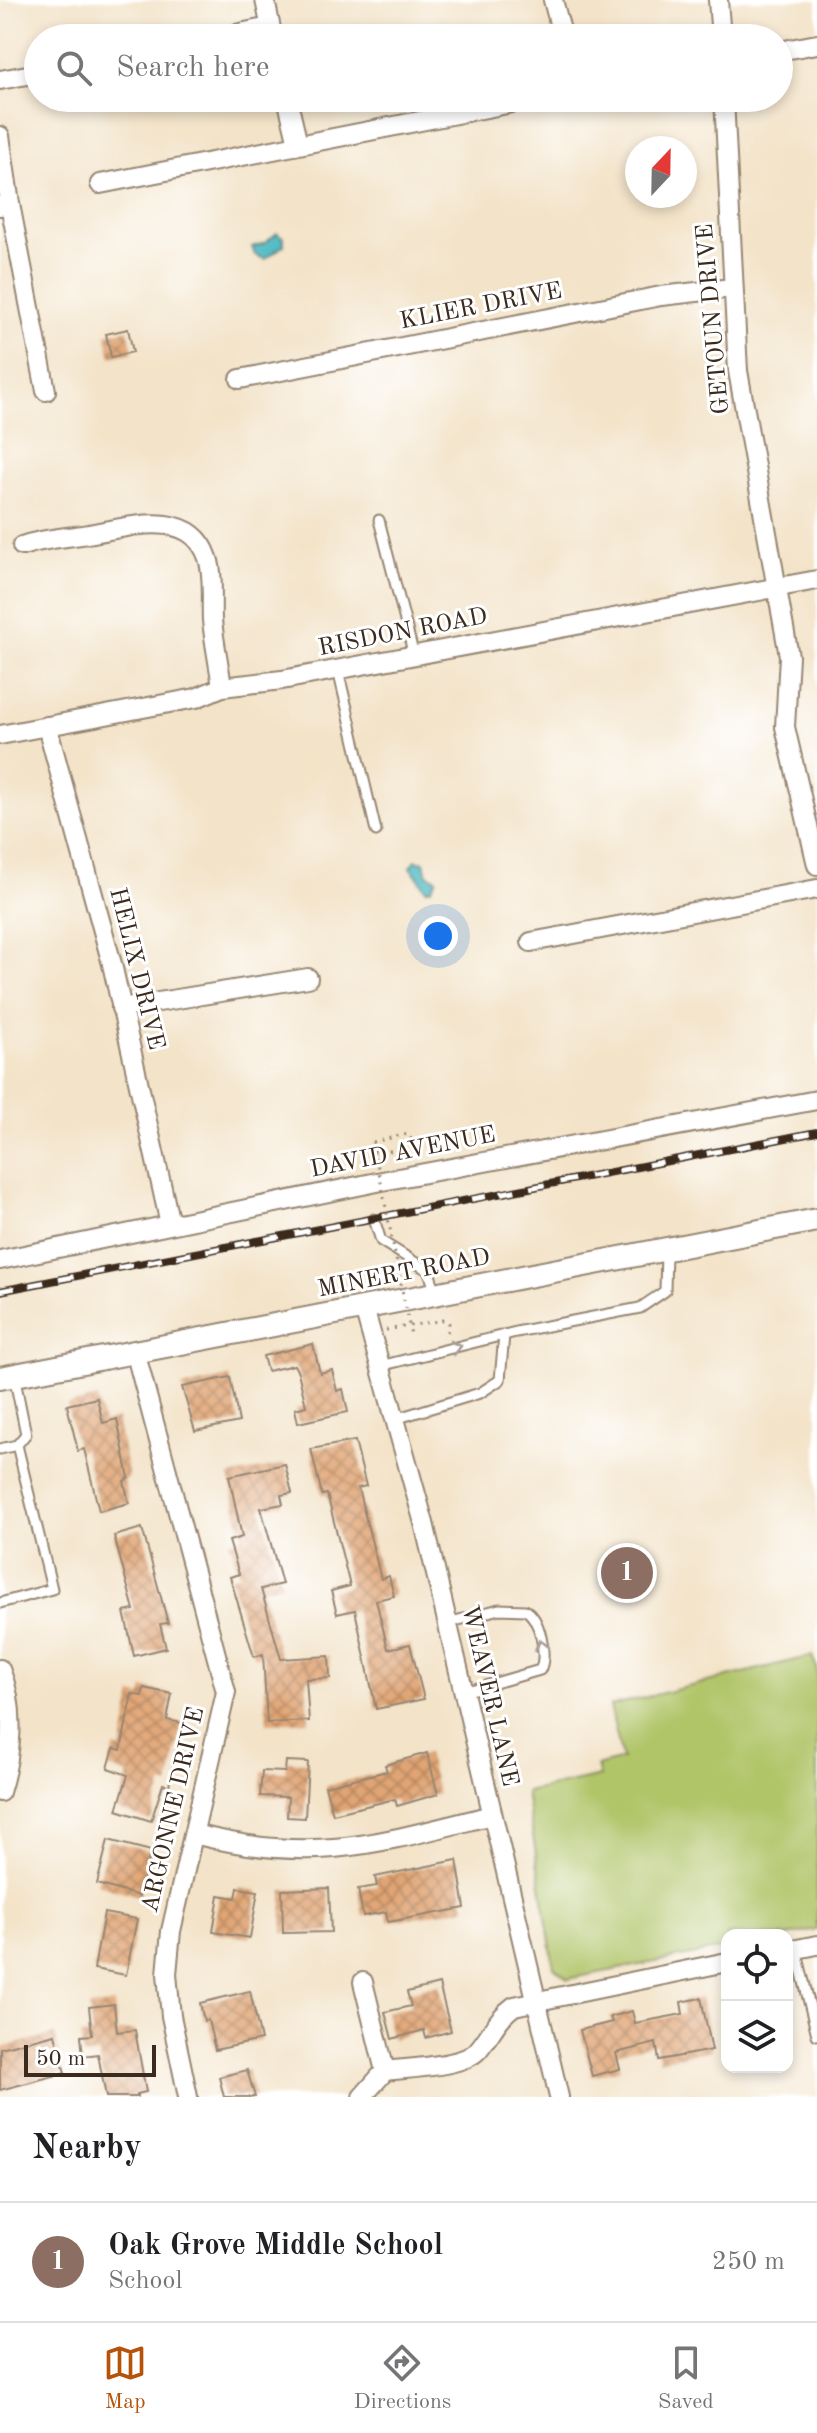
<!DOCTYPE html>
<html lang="en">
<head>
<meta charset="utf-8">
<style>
  :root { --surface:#fff; --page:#f2f2f2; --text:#202124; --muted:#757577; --line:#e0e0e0; --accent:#b45309 }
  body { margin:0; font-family:"Old Standard TT",serif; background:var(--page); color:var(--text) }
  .controls { position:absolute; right:24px; bottom:24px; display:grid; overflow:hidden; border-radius:16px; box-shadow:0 4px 12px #0003 }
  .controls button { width:72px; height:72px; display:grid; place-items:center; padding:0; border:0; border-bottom:2px solid var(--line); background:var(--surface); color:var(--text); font:40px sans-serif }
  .compass { position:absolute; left:625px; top:136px; width:72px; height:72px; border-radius:50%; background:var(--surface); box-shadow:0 4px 12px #0003; rotate:22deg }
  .scale { position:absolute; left:24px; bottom:20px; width:132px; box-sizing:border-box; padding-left:8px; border:4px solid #3b2a1e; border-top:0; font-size:22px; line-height:28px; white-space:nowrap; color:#3b2a1e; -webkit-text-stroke:6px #fff; paint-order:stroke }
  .you { position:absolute; left:438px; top:936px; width:28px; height:28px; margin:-20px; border:6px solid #fff; border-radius:50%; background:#1a73e8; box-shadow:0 0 0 12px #1a73e833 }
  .badge { display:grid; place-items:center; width:52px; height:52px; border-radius:50%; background:var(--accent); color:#fff; font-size:26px; font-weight:700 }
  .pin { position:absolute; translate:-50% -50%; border:4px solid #fff; box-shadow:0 2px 8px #0006 }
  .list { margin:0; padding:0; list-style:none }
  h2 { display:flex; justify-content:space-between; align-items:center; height:104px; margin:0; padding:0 32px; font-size:34px }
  h2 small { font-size:26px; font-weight:400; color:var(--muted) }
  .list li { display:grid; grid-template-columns:52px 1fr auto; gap:24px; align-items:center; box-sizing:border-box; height:120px; padding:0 32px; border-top:2px solid var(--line) }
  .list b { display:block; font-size:30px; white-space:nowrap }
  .list p { margin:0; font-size:26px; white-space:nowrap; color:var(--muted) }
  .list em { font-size:26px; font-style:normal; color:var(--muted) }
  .icon { flex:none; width:44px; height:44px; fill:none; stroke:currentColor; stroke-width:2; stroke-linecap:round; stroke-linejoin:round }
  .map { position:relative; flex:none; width:817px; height:2097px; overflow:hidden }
  .search { position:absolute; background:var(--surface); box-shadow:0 4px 12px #0003; left:24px; right:24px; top:24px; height:88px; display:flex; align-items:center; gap:20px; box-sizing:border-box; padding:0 28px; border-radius:44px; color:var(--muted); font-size:30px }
  .sheet { height:224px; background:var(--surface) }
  nav { display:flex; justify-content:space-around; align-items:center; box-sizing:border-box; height:112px; border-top:2px solid var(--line); background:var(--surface); font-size:22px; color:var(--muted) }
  nav a { display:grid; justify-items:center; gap:4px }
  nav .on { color:var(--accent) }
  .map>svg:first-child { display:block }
  .garden { fill:#b0c468; stroke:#767743; stroke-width:2 }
  .water { fill:#46b6bf; stroke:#40706e; stroke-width:2 }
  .building { fill:url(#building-cross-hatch) }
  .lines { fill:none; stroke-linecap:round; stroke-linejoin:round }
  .service-casing { stroke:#978673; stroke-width:13 }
  .minor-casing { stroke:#978673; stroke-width:22 }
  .tertiary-casing { stroke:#978673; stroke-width:26 }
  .path { stroke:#978673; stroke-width:3; stroke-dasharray:2 6; stroke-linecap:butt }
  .service { stroke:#fff; stroke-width:9 }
  .minor { stroke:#fff; stroke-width:18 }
  .tertiary { stroke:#fff; stroke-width:22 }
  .rail-casing { stroke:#3b2a1e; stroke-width:8 }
  .rail { stroke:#fff; stroke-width:5; stroke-dasharray:15; stroke-linecap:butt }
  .path-bridge { stroke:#978673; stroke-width:3; stroke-dasharray:2 6; stroke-linecap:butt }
  .oneway { stroke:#a79f9a }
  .labels { text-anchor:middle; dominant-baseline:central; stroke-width:6; stroke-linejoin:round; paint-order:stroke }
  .street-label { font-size:24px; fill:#3b2a1e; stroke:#fff }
</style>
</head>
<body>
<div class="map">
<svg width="817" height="2097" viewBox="0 0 817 2097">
  <defs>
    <pattern id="building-cross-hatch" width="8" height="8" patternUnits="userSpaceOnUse" patternTransform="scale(2)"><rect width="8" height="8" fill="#e1a575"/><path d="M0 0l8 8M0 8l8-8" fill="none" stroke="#b8875f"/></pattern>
  </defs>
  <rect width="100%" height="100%" fill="#fff"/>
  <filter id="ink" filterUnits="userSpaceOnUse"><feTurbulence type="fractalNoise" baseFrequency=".0125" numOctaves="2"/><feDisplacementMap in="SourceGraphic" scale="16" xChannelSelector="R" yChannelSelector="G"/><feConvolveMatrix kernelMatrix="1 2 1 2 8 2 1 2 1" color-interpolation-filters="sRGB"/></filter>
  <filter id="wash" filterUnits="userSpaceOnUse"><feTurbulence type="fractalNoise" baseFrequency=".006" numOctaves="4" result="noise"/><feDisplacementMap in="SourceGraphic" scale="32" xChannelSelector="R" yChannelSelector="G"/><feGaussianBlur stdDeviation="1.8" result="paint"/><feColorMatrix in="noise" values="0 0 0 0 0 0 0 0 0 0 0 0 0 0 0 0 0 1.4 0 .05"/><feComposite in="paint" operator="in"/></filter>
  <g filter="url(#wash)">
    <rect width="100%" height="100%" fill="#f3e3c8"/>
    <path class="garden" d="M 812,1656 L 817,1668 L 817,1930 L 787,1936 L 727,1935 L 727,1948 L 568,1979 L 554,1967 L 526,1792 L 600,1776 L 597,1766 L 622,1759 L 610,1706 Z"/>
    <g class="water">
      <path d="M 277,233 L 284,238 L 284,245 L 265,259 L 255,255 L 252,247 L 265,243 Z"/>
      <path d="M 416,860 L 424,862 L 427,874 L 437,879 L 431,889 L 426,889 L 411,867 Z"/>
    </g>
    <g id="blocks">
      <g class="building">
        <path d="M 128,329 L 133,352 L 111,357 L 106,334 Z"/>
        <path d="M 313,1344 L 320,1373 L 332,1370 L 337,1391 L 343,1389 L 348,1412 L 298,1423 L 295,1409 L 306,1406 L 298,1372 L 294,1365 L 267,1371 L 263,1356 Z"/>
        <path d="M 230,1377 L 239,1422 L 195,1431 L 182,1387 Z"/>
        <path d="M 97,1398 L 103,1423 L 117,1419 L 129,1478 L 124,1481 L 129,1503 L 99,1511 L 84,1449 L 78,1451 L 67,1405 Z"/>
        <path d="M 355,1441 L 366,1486 L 358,1488 L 381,1579 L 389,1576 L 394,1596 L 376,1600 L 388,1649 L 410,1644 L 424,1699 L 376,1709 L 355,1610 L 337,1614 L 331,1591 L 350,1586 L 327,1494 L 322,1495 L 311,1449 Z"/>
        <path d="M 285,1464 L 292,1493 L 281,1495 L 283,1504 L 261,1508 L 282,1584 L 261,1589 L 281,1659 L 329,1656 L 330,1678 L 306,1679 L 309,1721 L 267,1723 L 263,1654 L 254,1657 L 230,1577 L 239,1574 L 229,1541 L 242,1537 L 229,1476 Z"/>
        <path d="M 142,1528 L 168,1623 L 160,1624 L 166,1648 L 134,1656 L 124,1612 L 134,1610 L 114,1536 Z"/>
        <path d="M 144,1688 L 172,1694 L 167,1720 L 182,1723 L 169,1786 L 163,1784 L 151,1821 L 117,1810 L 128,1775 L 108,1768 L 114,1748 L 121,1750 L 132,1694 L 142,1696 Z"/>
        <path d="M 427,1753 L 438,1794 L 397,1806 L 395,1799 L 333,1814 L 325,1786 L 387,1771 L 385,1765 Z"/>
        <path d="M 286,1761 L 308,1762 L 305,1818 L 287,1817 L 288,1797 L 260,1796 L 262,1771 L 285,1772 Z"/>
        <path d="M 108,1840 L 151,1851 L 139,1896 L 97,1884 Z"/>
        <path d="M 457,1860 L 465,1908 L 388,1922 L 386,1912 L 363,1916 L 358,1889 L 377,1886 L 375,1877 Z"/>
        <path d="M 238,1888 L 258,1891 L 250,1938 L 213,1932 L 219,1895 L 236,1898 Z"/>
        <path d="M 329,1888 L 331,1932 L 283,1933 L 282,1890 Z"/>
        <path d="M 104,1913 L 137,1919 L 126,1975 L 94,1969 Z"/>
        <path d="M 439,1984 L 451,2031 L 426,2038 L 424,2030 L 392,2039 L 385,2012 L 411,2006 L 407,1992 Z"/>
        <path d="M 250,1991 L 261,2040 L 215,2050 L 208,2020 L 204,2021 L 200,2003 Z"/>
        <path d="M 701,1998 L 712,2050 L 659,2060 L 656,2043 L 616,2053 L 620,2069 L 592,2076 L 580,2030 L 612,2022 L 610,2017 L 632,2011 L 635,2023 L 683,2014 L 681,2002 Z"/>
        <path d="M 114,2004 L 117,2032 L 135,2030 L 146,2092 L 137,2094 L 137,2097 L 106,2097 L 98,2054 L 83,2056 L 81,2036 L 92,2035 L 89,2007 Z"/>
        <path d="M 55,2034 L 65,2073 L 0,2090 L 0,2048 Z"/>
        <path d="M 247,2070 L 255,2097 L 224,2097 L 219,2077 Z"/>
      </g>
    </g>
  </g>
  <g filter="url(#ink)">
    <use href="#blocks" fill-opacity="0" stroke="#978673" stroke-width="2"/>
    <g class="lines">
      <g class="service-casing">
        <g id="service">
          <path d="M 379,520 L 414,656"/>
          <path d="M 338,670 L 376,831"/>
          <path d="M 374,1219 L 381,1241 L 429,1271 L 436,1294"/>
          <path d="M 380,1366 L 516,1332 L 640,1308 L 665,1291 L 666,1251"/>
          <path d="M 395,1419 L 480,1393 L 500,1380 L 504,1335"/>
          <path d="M 0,1449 L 17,1445 L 26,1434 L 14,1375"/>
          <path d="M 0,1603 L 52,1589 L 17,1445"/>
          <path d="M 448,1623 L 499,1609 L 525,1610 C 540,1617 548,1656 540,1670 L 464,1692"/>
          <path d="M 796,1949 L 817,2035"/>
        </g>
      </g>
      <g class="minor-casing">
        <g id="minor">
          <path d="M 265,0 L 273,38"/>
          <path d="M 553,0 L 563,38"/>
          <path d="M 718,0 L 721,38"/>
          <path d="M 216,38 L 270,27"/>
          <path d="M 779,51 L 817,44"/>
          <path d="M 0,80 L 38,73"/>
          <path d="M 287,98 L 298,144"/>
          <path d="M 724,98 L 738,371 L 789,656 L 785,727 L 817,865"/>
          <path d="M 0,136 L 10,204"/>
          <path d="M 100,184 L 537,98"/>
          <path d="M 0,206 L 10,204 L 46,391"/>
          <path d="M 240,379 L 661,296 L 732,288"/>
          <path d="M 22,546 C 45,538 65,538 88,534 C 126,528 191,506 208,558 C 214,576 211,601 212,620 C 214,642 219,664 222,687"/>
          <path d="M 47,726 L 112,964 L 170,1224"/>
          <path d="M 0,735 L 196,698 L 222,687 L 282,680 L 817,580"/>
          <path d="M 531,942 L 817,889"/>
          <path d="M 121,1008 L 308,978"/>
          <path d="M 0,1260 L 382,1181 L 817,1100"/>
          <path d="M 364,1308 L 424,1523 L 559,2097"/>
          <path d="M 135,1351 L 226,1692 L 171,1931 L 167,1974 L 171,2016 L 188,2097"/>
          <path d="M 0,1669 C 16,1707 12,1754 0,1792"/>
          <path d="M 194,1834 C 314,1865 376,1844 492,1815"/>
          <path d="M 787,1951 L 817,1945"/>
          <path d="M 363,1982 L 385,2071"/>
          <path d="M 362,2097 L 385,2071 C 407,2068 464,2067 478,2050 C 491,2035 497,2018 514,2006 L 727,1962"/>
        </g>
      </g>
      <g class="tertiary-casing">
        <path id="tertiary" d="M 0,1378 L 817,1220"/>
      </g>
      <g class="path">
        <path d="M 373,1142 L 408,1134 L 413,1142 L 411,1148 L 368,1154 L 369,1164 L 379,1162"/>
        <path d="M 386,1330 L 443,1320 L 449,1323 L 447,1334"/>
      </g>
      <use href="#service" class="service"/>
      <use href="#minor" class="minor"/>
      <use href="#tertiary" class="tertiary"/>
      <g class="rail-casing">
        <path id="rail" d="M 0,1291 L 817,1132"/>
      </g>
      <use href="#rail" class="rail"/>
      <path class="path-bridge" d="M 373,1142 L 411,1335"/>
    </g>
    <defs><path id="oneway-chevron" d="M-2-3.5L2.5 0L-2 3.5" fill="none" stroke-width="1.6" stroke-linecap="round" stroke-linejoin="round" transform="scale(2)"/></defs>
    <g class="oneway">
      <use href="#oneway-chevron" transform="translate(456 1347) rotate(-14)"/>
      <use href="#oneway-chevron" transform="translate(541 1645) rotate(-104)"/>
    </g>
  </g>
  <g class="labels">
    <g class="street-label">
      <text transform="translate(481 307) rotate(-11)">KLIER DRIVE</text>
      <text transform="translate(714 319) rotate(-95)">GETOUN DRIVE</text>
      <text transform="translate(403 633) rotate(-11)">RISDON ROAD</text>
      <text transform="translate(136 969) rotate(76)">HELIX DRIVE</text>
      <text transform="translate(403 1153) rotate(-11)">DAVID AVENUE</text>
      <text transform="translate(404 1274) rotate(-11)">MINERT ROAD</text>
      <text transform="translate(489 1696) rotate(77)">WEAVER LANE</text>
      <text transform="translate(174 1810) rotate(-77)">ARGONNE DRIVE</text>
    </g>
  </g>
</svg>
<div class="controls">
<button><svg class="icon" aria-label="locate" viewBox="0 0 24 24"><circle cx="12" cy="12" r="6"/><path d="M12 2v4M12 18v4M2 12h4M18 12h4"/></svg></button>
<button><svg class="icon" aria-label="layers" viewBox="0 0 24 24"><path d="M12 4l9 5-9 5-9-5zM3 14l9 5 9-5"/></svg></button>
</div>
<svg class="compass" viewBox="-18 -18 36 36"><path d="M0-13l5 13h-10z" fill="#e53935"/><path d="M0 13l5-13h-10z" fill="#757577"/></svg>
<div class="scale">50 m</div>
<div class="you"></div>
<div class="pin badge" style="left:627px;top:1573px;background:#8d6e63">1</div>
<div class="search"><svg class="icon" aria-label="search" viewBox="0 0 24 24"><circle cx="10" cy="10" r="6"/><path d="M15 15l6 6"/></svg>Search here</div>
</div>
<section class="sheet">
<h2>Nearby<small></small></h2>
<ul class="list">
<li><span class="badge" style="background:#8d6e63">1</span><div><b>Oak Grove Middle School</b><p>School</p></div><em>250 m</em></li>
</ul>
</section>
<nav>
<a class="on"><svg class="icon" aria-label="map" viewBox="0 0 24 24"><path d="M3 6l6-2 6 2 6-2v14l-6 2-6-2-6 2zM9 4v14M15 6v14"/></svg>Map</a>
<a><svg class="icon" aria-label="directions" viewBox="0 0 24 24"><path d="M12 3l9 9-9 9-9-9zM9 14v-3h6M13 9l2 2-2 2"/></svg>Directions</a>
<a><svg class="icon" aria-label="saved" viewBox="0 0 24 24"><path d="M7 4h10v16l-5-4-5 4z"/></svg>Saved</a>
</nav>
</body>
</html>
